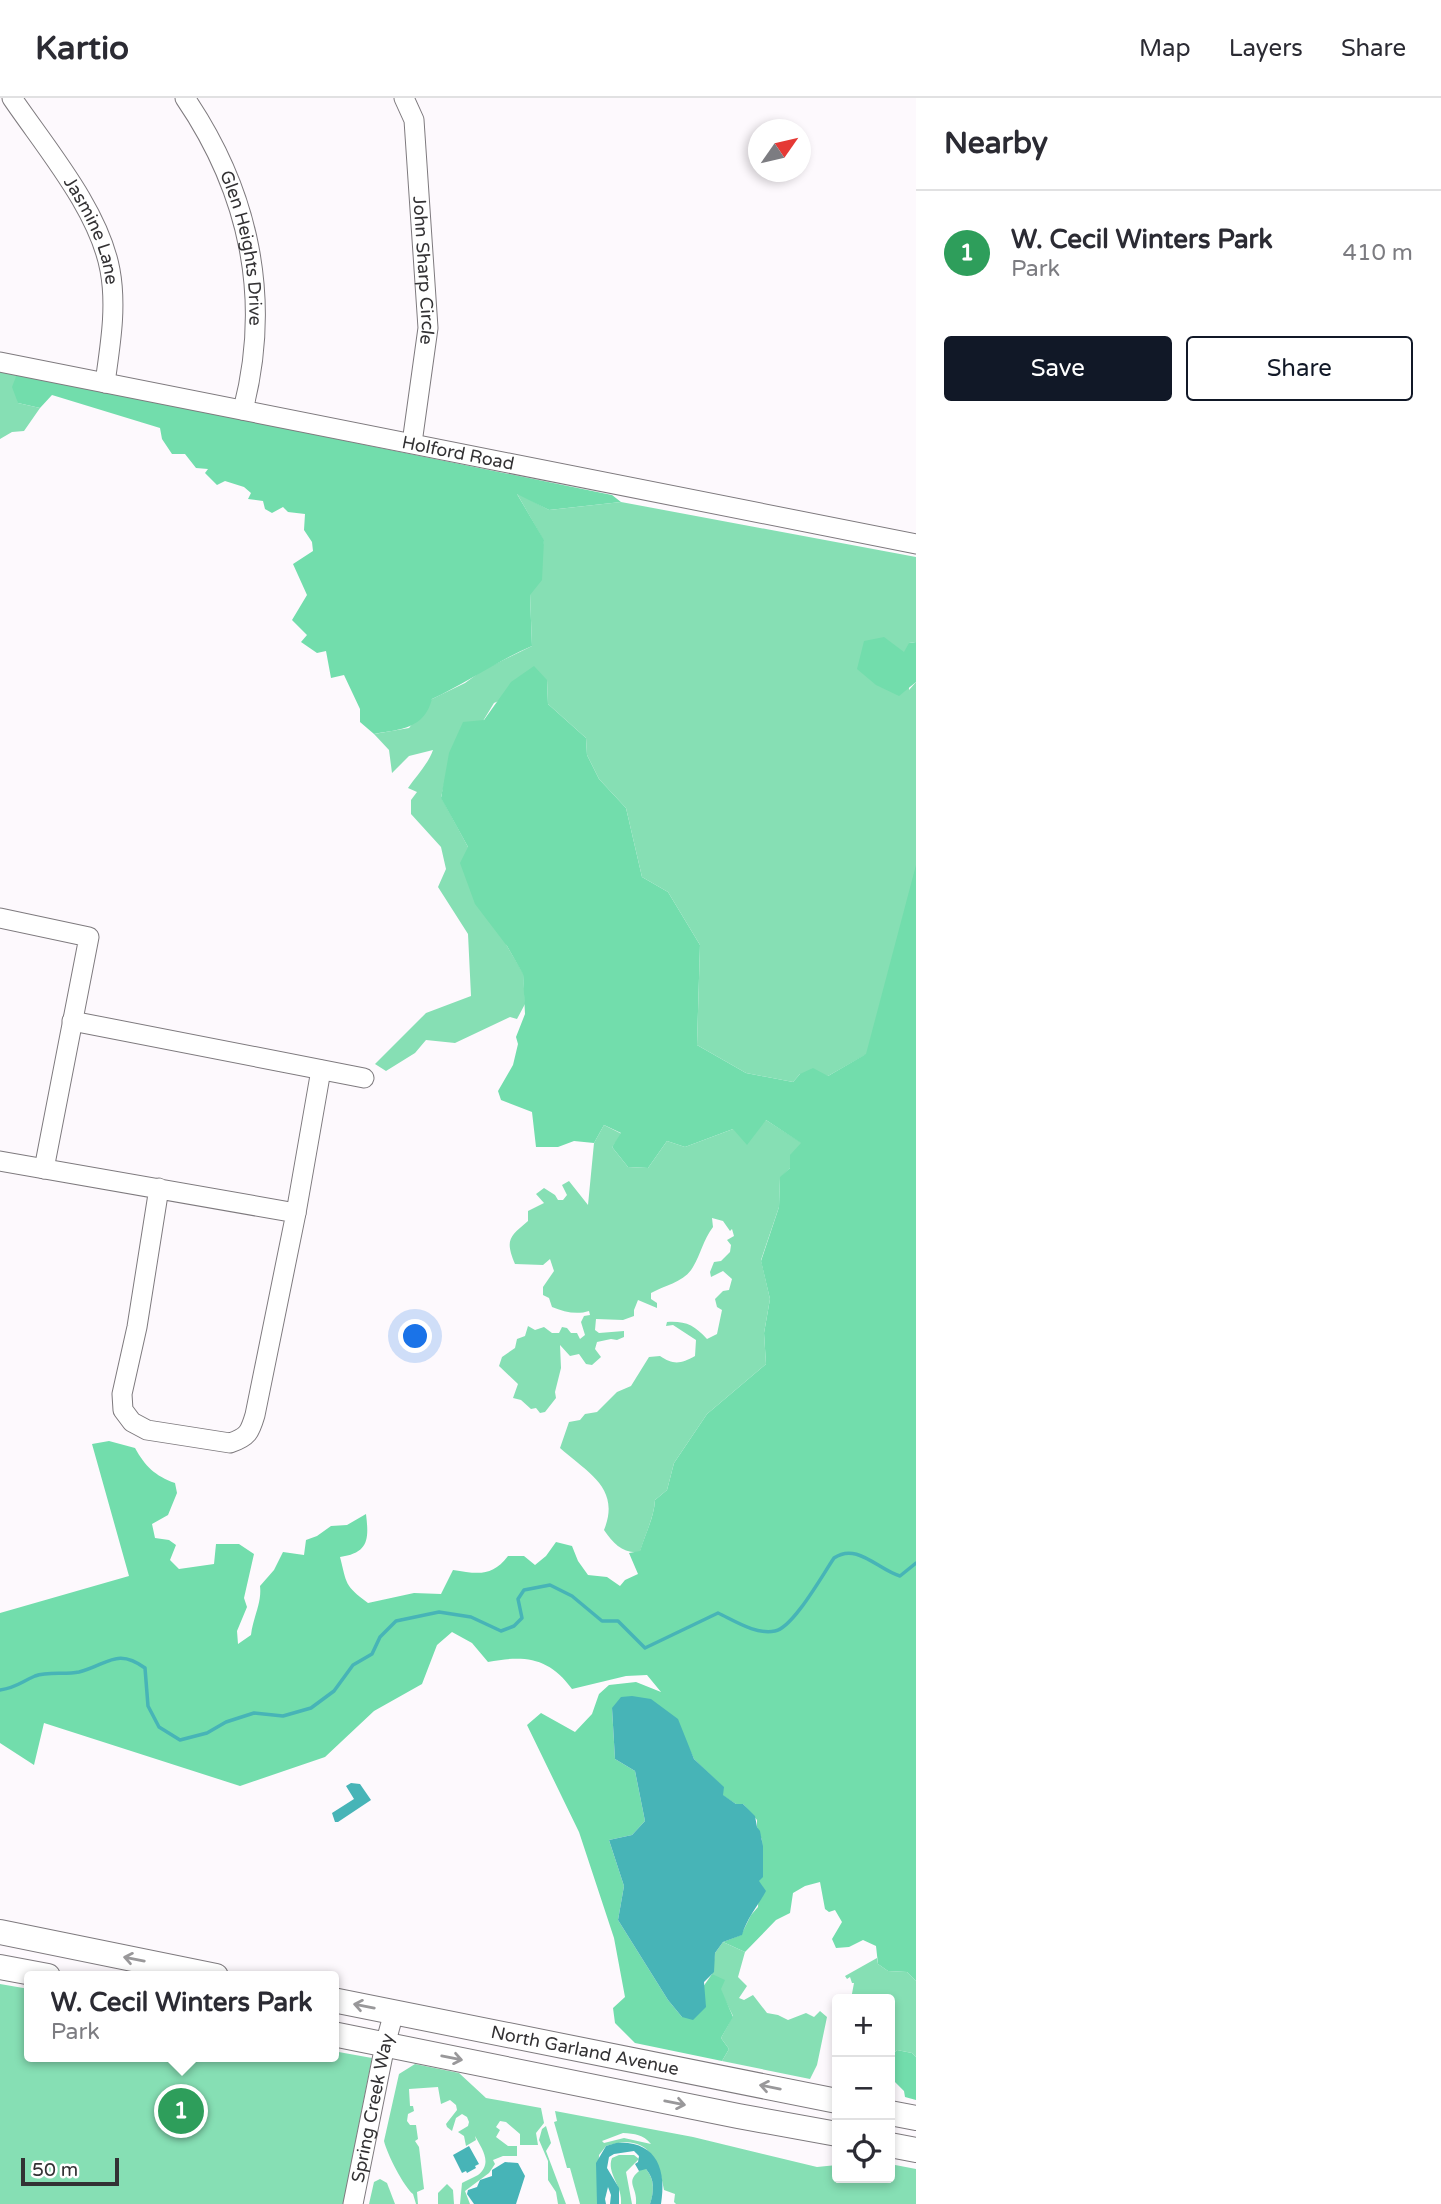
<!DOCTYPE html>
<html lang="en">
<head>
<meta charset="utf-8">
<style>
  :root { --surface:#fff; --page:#f2f2f3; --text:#2b2b33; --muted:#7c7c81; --line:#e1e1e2; --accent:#111827 }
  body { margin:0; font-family:"Varela Round",sans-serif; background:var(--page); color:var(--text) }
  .controls { position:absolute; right:21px; bottom:21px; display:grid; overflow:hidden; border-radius:7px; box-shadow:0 4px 10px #0003 }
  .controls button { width:63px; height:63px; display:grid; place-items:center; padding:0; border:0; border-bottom:2px solid var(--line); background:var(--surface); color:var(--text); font:35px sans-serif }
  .compass { position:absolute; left:748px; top:21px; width:63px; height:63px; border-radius:50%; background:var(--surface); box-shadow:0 4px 10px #0003; rotate:56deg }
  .scale { position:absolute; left:21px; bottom:18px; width:98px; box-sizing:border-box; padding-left:7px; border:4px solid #333234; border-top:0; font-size:19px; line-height:24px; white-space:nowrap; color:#333234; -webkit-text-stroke:5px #fff; paint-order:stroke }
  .you { position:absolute; left:416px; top:1239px; width:24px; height:24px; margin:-18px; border:5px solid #fff; border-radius:50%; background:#1a73e8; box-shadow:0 0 0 10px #1a73e833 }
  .badge { display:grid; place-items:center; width:46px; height:46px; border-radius:50%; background:var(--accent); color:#fff; font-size:23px; font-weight:700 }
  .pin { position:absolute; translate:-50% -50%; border:4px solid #fff; box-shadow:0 2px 7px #0006 }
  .popup { position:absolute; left:24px; top:1873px; width:315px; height:91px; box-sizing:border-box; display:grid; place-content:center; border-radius:7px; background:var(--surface); filter:drop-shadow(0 2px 5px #0005); font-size:23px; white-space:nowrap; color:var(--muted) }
  .popup b { font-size:26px; color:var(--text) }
  .popup::after { content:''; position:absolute; left:50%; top:100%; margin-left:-14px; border:14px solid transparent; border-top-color:var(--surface) }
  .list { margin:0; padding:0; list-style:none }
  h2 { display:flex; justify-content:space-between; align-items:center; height:91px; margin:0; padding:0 28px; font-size:30px }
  h2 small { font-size:23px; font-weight:400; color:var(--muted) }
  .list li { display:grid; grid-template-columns:46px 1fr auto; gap:21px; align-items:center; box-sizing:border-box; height:126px; padding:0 28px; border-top:2px solid var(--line) }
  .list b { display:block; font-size:26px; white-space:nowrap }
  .list p { margin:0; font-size:23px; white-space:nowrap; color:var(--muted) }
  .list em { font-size:23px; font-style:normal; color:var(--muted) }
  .actions { display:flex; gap:14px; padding:21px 28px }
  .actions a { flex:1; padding:16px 0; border:2px solid var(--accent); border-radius:7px; text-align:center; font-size:24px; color:var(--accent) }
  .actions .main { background:var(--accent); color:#fff }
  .icon { flex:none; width:38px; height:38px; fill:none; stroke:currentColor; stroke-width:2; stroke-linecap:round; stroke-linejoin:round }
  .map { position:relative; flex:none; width:916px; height:2106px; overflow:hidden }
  header { display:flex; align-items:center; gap:42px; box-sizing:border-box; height:98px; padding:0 35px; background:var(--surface); border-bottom:2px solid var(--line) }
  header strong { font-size:33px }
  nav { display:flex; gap:38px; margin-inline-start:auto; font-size:24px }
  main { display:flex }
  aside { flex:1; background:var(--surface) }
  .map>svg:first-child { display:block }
  .green { fill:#86dfb4; fill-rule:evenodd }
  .forest { fill:#72ddac }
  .water { fill:#47b4b7 }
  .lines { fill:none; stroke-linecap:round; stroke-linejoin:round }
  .stream { stroke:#47b4b7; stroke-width:3.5 }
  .minor-casing { stroke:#7e7a7e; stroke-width:21 }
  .major-casing { stroke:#7e7a7e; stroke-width:26 }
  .minor { stroke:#fff; stroke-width:19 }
  .major { stroke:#fff; stroke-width:24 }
  .oneway { stroke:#99989a }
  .labels { text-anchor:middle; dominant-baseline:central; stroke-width:7; stroke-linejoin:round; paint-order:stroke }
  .street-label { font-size:18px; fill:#333234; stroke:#fff }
</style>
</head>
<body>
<header>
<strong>Kartio</strong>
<nav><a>Map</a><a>Layers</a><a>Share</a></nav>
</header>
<main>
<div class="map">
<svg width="916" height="2106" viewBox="0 0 916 2106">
  <rect width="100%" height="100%" fill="#fdf9fd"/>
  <g class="green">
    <path d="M 0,273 L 17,276 L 18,305 L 40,310 L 24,333 L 12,334 L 0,341 Z"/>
    <path d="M 516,394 L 549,412 L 621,404 L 916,459 L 916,544 L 909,545 L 909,592 L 916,584 L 916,1268 L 865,957 L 828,978 L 800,976 L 793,984 L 746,975 L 697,947 L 700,847 L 668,794 L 642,779 L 626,710 L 599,681 L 587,657 L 586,640 L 548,606 L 547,582 L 494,605 L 444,687 L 441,699 L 468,749 L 507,848 L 523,875 L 525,906 L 517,921 L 510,919 L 455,945 L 426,942 L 415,955 L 386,973 L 375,966 L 426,915 L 471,898 L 468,836 L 438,789 L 446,771 L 441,749 L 411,716 L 411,702 L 417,694 L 408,690 C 417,677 428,666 433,652 L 409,658 L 392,675 L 389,652 L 374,636 L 409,630 L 432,601 L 465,585 L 483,572 L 532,548 L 530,496 L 544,443 Z"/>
    <path d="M 766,1022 L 802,1045 L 790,1070 L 780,1080 L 779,1109 L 761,1162 L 770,1201 L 764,1235 L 766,1266 L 707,1316 L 674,1365 L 667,1392 L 655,1402 C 654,1420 645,1436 640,1454 C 623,1456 614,1446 604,1432 C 621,1390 588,1375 560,1350 L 569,1324 L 580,1322 L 585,1316 L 597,1314 L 617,1294 L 631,1288 L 649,1259 L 660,1258 C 673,1267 681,1266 695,1258 L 696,1242 L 673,1227 L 666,1228 L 667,1224 C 686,1223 694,1227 707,1241 L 717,1236 L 722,1212 L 717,1209 L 715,1201 L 723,1193 L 729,1192 L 732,1181 L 723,1173 L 711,1179 L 710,1174 L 714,1164 L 721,1163 L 730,1154 L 731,1147 L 727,1142 L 734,1138 L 732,1131 L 730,1133 L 723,1123 L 712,1120 L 713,1129 C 703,1142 701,1156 693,1169 C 685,1184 665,1187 651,1195 L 651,1201 L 657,1205 L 657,1210 L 638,1202 L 634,1212 L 634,1218 L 623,1222 L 596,1221 L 595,1232 L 599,1235 L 624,1233 L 624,1239 L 617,1242 L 611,1241 L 597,1244 L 595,1251 L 601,1259 L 592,1267 L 586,1266 L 579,1256 L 570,1258 L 560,1247 L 561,1270 L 555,1294 L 556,1300 L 545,1314 L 540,1315 L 536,1310 L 531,1311 L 521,1302 L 513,1300 L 518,1286 L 499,1268 L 502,1259 L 515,1250 L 517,1241 L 525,1238 L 528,1228 L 535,1232 L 544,1229 L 552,1235 L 559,1235 L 562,1229 L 567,1230 L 571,1235 L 577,1235 L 580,1241 L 585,1237 L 581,1224 L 584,1218 L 590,1217 L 589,1213 C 577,1217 564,1214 552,1209 L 549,1200 L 543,1197 L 543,1189 L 554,1173 L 550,1161 L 543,1167 L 515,1166 C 505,1142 509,1139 528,1123 L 528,1113 L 544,1105 L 536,1096 L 544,1090 L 555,1097 L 558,1102 L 563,1102 L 567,1097 L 562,1087 L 569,1083 L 588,1107 L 594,1045 L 604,1027 L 622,1036 L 612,1049 L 628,1069 L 648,1070 L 667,1043 L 685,1049 L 733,1031 Z"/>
    <path d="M 723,1844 L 745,1854 L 738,1879 L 747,1888 L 739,1900 L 744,1902 L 753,1897 L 767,1915 L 778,1917 L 788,1922 L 806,1915 L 814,1919 L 820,1913 L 827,1919 L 817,1967 L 810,1981 L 722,1963 L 729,1951 L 721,1940 L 733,1918 L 712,1876 L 715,1855 Z"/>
    <path d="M 877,1860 L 878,1866 L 888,1873 L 907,1874 L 916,1883 L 916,1959 L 912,1955 L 897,1952 L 890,1959 L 890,1901 L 851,1901 L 854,1885 L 852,1885 L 850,1879 L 847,1881 L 845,1878 Z"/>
    <path d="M 0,1886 L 29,1891 L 29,1959 L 333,1959 L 333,1953 L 372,1960 L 343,2106 L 0,2106 Z"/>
    <path d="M 415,1966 L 459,1975 L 486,2000 L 541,2010 L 544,2025 L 536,2035 L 538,2047 L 520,2047 L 520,2036 L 506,2024 L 500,2023 L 496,2029 L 500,2032 L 496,2039 L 508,2048 L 517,2048 L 517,2058 L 503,2058 L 493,2062 L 495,2066 L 489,2075 L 465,2093 L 470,2106 L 460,2106 L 462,2085 C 467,2082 473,2080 478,2077 C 493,2065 482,2051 475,2038 L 476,2042 L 466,2048 L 464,2038 L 458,2034 L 468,2028 L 469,2024 L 467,2019 L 462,2016 L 456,2020 L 452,2033 L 447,2029 L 446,2026 L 457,2012 L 456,2007 L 450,2002 L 441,2006 L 438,1989 L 409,1991 L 410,2008 L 413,2008 L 414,2013 L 408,2016 L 407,2023 L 410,2027 L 416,2027 L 418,2041 L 415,2043 L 419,2049 L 424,2091 L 417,2094 L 418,2106 L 416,2106 L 413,2096 C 404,2089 387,2056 384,2043 L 399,1976 Z"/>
    <path d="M 555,2013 L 693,2039 L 817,2069 L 837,2067 L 837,2080 L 890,2080 L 890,2066 L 916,2071 L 916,2106 L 676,2106 L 674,2104 L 675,2096 L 664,2092 C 658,2056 644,2035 606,2048 L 599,2057 L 597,2106 L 580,2106 L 570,2070 L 567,2070 L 554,2024 L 557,2023 ZM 623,2035 C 635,2036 643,2036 651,2046 L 624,2040 L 604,2045 L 602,2043 Z"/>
    <path d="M 546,2028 L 551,2045 L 546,2053 L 566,2106 L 558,2106 L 556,2094 L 548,2082 L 548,2063 L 539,2042 L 542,2031 Z"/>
    <path d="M 619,2057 L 634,2057 L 639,2061 L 626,2074 L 632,2106 L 621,2106 C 623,2088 606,2075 612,2060 Z"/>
    <path d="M 642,2071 L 646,2071 C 655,2081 654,2095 650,2106 L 636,2106 C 638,2088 623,2084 642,2071 Z"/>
    <path d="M 380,2081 L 387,2085 L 395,2106 L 369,2106 L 374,2084 Z"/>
    <path d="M 447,2086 L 453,2092 L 454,2106 L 438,2106 L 438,2095 Z"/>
  </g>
  <g class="forest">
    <path d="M 17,276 L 612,397 L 621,404 L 549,412 L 517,396 L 544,442 L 542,482 L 530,497 L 532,548 C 497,563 466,585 432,601 C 424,631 401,631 374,636 L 360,624 L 360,611 L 344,577 L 331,580 L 326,553 L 317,555 L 301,544 L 307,537 L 292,522 L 307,497 L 293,466 L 313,453 L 312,444 L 304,432 L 305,416 L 288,414 L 283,409 L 272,415 L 265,411 L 263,403 L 248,401 L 251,395 L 244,389 L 225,383 L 217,387 L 205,375 L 208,371 L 196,370 L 185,356 L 172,356 L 162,341 L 160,330 L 52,297 L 40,310 L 18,305 L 12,289 Z"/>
    <path d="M 884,539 L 904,554 L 909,545 L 916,544 L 916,584 L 899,598 L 876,587 L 857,571 L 864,543 Z"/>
    <path d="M 534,568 L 547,582 L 548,606 L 586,640 L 587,657 L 599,681 L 626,710 L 642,779 L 668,794 L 700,847 L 697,947 L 746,975 L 793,984 L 800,976 L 813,970 L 828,978 L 866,956 L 916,767 L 916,1883 L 907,1874 L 888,1873 L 878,1866 L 876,1848 L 863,1842 L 849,1849 L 836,1850 L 832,1841 L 842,1824 L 835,1812 L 829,1814 L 825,1811 L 820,1784 L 805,1788 L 793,1795 L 790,1815 L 776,1822 L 745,1854 L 723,1844 L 741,1837 L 751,1817 L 758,1809 L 759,1783 L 763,1763 L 762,1742 L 757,1729 L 757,1722 L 743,1706 L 736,1706 L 722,1697 L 723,1689 L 694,1661 L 681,1633 L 612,1610 L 615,1661 L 635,1673 L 645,1723 L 632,1737 L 609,1742 L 624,1788 L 618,1822 L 668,1902 L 682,1919 L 712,1876 L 725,1882 L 721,1891 L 733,1919 L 721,1940 L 729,1951 L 722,1963 L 635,1945 L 615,1925 L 613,1910 L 625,1899 L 614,1840 L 579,1734 L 527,1627 L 541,1615 L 575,1634 L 592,1616 L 599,1596 L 609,1587 L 636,1584 L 661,1594 L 647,1577 L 626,1578 L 572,1591 C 549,1559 524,1557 488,1564 L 472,1545 L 452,1534 L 437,1547 L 422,1586 L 374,1613 L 325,1659 L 240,1688 L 44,1625 L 34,1667 L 0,1645 L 0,1515 L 129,1478 L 92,1346 L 109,1343 L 135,1350 C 145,1368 155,1378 175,1385 L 177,1395 L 168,1417 L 152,1426 L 155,1440 L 169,1442 L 176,1447 L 170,1462 L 179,1471 L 214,1466 L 216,1446 L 239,1446 L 254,1456 L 244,1500 L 247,1509 L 237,1533 L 238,1546 L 251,1537 C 253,1519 262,1505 260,1488 L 274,1472 L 283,1454 L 304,1457 L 306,1442 L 317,1438 L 331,1428 L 347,1427 L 366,1416 C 369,1441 369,1455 340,1459 C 347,1486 344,1487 368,1505 L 414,1495 L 441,1496 L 453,1472 C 478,1476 492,1479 508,1458 L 524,1458 L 535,1467 L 546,1458 L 556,1444 L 572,1448 L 578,1463 L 588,1477 L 607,1479 L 620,1488 L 625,1482 L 638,1476 L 629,1455 L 640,1453 C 645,1436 654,1420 655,1402 L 667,1392 L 674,1365 L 707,1316 L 766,1266 L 764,1235 L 770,1201 L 761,1163 L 779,1109 L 780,1079 L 790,1070 L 790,1057 L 801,1045 L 766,1022 L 747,1047 L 733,1031 L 685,1049 L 667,1043 L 648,1070 L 628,1069 L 612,1049 L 621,1035 L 604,1027 L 594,1045 L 574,1043 L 558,1049 L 536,1049 L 532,1014 L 501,1002 L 498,993 L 513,967 L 518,946 L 516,939 L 525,916 L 523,876 L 507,848 L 475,806 L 460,765 L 468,749 L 441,700 L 449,655 L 463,624 L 484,622 L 511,584 Z"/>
    <path d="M 897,1952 L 912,1955 L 916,1959 L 916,2002 L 905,1999 L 904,1993 L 890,1979 L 890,1959 Z"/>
  </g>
  <g class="water">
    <path d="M 632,1598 L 651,1601 L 678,1621 L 694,1661 L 724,1689 L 723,1697 L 736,1706 L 743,1706 L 755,1718 L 757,1729 L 760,1733 L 763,1748 L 763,1779 L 759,1783 L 766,1793 C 758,1808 747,1820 742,1837 L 723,1844 L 715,1855 L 714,1874 L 704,1884 L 706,1909 L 693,1922 L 682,1919 L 668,1902 L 618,1822 L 624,1788 L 609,1742 L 632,1737 L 645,1723 L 635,1673 L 615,1661 L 612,1610 L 621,1599 Z"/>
    <path d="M 351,1685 L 360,1686 L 371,1702 L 338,1724 L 335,1724 L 332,1715 L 354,1701 L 346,1688 Z"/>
    <path d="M 616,2045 C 656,2042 667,2071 661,2106 L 650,2106 C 654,2094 655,2081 646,2071 L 639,2073 L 635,2066 L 638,2064 L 639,2058 L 634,2053 L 614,2056 L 609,2059 L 607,2070 L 619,2090 L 619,2106 L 610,2106 L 611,2097 L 608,2089 L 605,2101 L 606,2106 L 597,2106 L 596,2065 L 606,2048 Z"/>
    <path d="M 469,2048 L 479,2066 L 475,2068 L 476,2070 L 467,2075 L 466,2073 L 462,2075 L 453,2057 Z"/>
    <path d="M 505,2064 L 518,2065 L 525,2078 L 516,2106 L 474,2106 L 467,2096 L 468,2092 L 477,2089 L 480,2082 L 492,2078 L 492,2072 Z"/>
  </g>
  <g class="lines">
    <path class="stream" d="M 0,1592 C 16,1590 21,1584 35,1578 C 48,1573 65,1577 79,1574 C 107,1567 117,1549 145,1570 L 148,1608 L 159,1629 L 180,1642 L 207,1635 L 226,1624 L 254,1615 L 283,1618 L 311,1610 L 334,1593 L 353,1567 L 372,1556 L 380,1539 L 396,1523 L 439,1514 L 471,1519 L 501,1533 L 514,1528 L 522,1520 L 518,1501 L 524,1492 L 550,1487 L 572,1498 L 602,1523 L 618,1523 L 645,1550 L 718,1515 C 735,1523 756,1537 775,1533 C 793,1530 823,1476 834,1460 C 857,1444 878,1472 900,1478 L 916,1465"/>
    <g class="minor-casing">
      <g id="minor">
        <path id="s1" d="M 12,0 C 46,50 99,112 110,172 C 117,210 110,248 105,285"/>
        <path id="s2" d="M 185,0 C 249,94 272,200 243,312"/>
        <path id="s3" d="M 404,0 L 414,22 L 428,230 L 412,345"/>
        <path id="s4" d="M 0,264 L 916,446"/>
        <path d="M 0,820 L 89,839 L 44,1071"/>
        <path d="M 72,923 L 364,980"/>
        <path d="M 0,1063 L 296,1115 L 255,1317 C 250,1334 248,1339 230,1345 L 147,1332 L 132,1324 L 123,1312 L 122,1296 L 137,1229 L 159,1090"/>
        <path d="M 296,1115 L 321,972"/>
        <path id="s5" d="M 353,2106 L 385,1947 L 394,1914"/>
      </g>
    </g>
    <g class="major-casing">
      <g id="major">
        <path d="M 0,1834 L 216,1878"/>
        <path d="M 0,1869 L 48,1878"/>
        <path id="s6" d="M 333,1902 L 837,2003"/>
        <path d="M 333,1936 L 738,2018 L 837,2036"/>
        <path d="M 890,2015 L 916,2020"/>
        <path d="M 890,2047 L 916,2052"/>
      </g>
    </g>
    <use href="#minor" class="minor"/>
    <use href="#major" class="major"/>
  </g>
  <defs><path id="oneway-shaft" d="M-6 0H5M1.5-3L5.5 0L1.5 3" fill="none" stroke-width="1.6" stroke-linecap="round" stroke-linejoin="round" transform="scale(1.75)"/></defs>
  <g class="oneway">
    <use href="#oneway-shaft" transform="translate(134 1861) rotate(-169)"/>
    <use href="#oneway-shaft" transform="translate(364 1908) rotate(-169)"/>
    <use href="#oneway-shaft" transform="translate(452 1960) rotate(11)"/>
    <use href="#oneway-shaft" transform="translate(770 1989) rotate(-169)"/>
    <use href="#oneway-shaft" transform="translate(675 2005) rotate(11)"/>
  </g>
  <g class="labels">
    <g class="street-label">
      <text stroke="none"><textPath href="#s1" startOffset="156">Jasmine Lane</textPath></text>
      <text stroke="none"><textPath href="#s2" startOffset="163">Glen Heights Drive</textPath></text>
      <text stroke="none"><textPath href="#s3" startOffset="175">John Sharp Circle</textPath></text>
      <text stroke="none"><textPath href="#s4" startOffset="467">Holford Road</textPath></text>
      <text stroke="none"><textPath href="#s6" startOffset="257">North Garland Avenue</textPath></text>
      <text stroke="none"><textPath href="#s5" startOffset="98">Spring Creek Way</textPath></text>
    </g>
  </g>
</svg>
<div class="controls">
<button>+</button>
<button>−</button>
<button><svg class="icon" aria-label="locate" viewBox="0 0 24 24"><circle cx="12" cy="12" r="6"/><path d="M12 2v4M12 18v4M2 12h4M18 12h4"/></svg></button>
</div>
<svg class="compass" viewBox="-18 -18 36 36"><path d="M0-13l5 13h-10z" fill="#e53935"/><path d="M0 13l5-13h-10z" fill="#7c7c81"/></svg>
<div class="scale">50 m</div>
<div class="you"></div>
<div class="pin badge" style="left:181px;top:2013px;background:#2e9e5b">1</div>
<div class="popup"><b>W. Cecil Winters Park</b>Park</div>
</div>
<aside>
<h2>Nearby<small></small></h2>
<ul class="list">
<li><span class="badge" style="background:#2e9e5b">1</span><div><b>W. Cecil Winters Park</b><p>Park</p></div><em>410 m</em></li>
</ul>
<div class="actions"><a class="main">Save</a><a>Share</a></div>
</aside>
</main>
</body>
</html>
